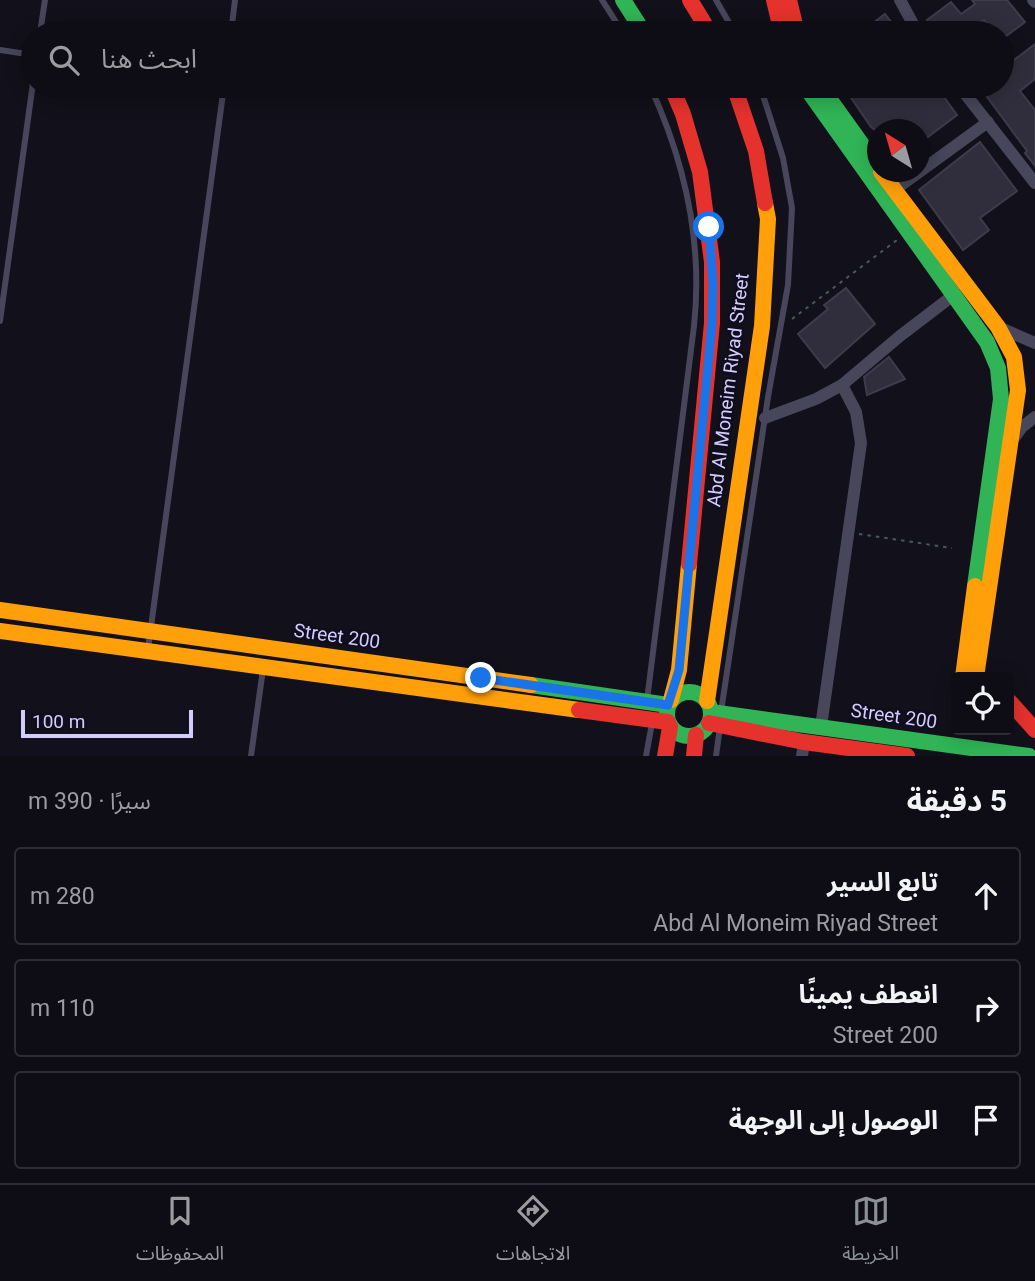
<!DOCTYPE html>
<html lang="ar">
<head>
<meta charset="utf-8">
<style>
  :root { --surface:#0e0c14; --page:#1c1a22; --text:#f1f3f6; --muted:#9b9ba0; --line:#2e2c34; --accent:#8c9099 }
  body { margin:0; font-family:Roboto,"Noto Sans Arabic",sans-serif; background:var(--page); color:var(--text); direction:rtl }
  .controls { position:absolute; right:21px; bottom:21px; display:grid; overflow:hidden; border-radius:7px; box-shadow:0 4px 18px #0003 }
  .controls button { width:63px; height:63px; display:grid; place-items:center; padding:0; border:0; border-bottom:2px solid var(--line); background:var(--surface); color:var(--text); font:35px sans-serif }
  .compass { position:absolute; left:867px; top:119px; width:63px; height:63px; border-radius:50%; background:var(--surface); box-shadow:0 4px 18px #0003; rotate:323deg }
  .scale { position:absolute; left:21px; bottom:18px; width:172px; box-sizing:border-box; padding-left:7px; border:4px solid #d2cdfc; border-top:0; font-size:19px; line-height:24px; white-space:nowrap; color:#d2cdfc; -webkit-text-stroke:5px #100d1d; paint-order:stroke }
  .stop { position:absolute; width:21px; height:21px; margin:-16px; border:5px solid #1a73e8; border-radius:50%; background:#fff }
  .stop.end { background:#1a73e8; border-color:#fff; box-shadow:0 2px 7px #0008 }
  .list { margin:0; padding:0; list-style:none }
  h2 { display:flex; justify-content:space-between; align-items:center; height:91px; margin:0; padding:0 28px; font-size:30px }
  h2 small { font-size:23px; font-weight:400; color:var(--muted) }
  .list li { display:grid; grid-template-columns:46px 1fr auto; gap:21px; align-items:center; box-sizing:border-box; height:98px; margin:0 14px 14px; padding:0 14px; border:2px solid var(--line); border-radius:7px }
  .list b { display:block; font-size:26px; white-space:nowrap }
  .list p { margin:0; font-size:23px; white-space:nowrap; color:var(--muted) }
  .list em { font-size:23px; font-style:normal; color:var(--muted) }
  .icon { flex:none; width:38px; height:38px; fill:none; stroke:currentColor; stroke-width:2; stroke-linecap:round; stroke-linejoin:round }
  .map { position:relative; flex:none; width:1035px; height:756px; overflow:hidden; direction:ltr }
  .search { position:absolute; background:var(--surface); box-shadow:0 4px 18px #0003; left:21px; right:21px; top:21px; height:77px; display:flex; align-items:center; gap:18px; box-sizing:border-box; padding:0 24px; border-radius:38px; color:var(--muted); font-size:26px }
  .sheet { height:427px; background:var(--surface) }
  nav { display:flex; justify-content:space-around; align-items:center; box-sizing:border-box; height:98px; border-top:2px solid var(--line); background:var(--surface); font-size:19px; color:var(--muted) }
  nav a { display:grid; justify-items:center; gap:4px }
  nav .on { color:var(--accent) }
  .map>svg:first-child { display:block }
  .building { fill:#302e3c; stroke:#3e3b4d; stroke-width:2 }
  .lines { fill:none; stroke-linecap:round; stroke-linejoin:round }
  .path { stroke:#495762; stroke-width:2; stroke-dasharray:3.5 5; stroke-linecap:butt }
  .lane { stroke:#47465a; stroke-width:6 }
  .street { stroke:#47465a; stroke-width:12 }
  .fast { stroke:#30b455; stroke-width:16 }
  .slow { stroke:#ff9f0a; stroke-width:16 }
  .jam { stroke:#e5322d; stroke-width:16 }
  .route { stroke:#1a73e8; stroke-width:9 }
  .labels { text-anchor:middle; dominant-baseline:central; stroke-width:5; stroke-linejoin:round; paint-order:stroke }
  .street-label { font-size:19px; fill:#d2cdfc; stroke:#100d1d }
</style>
</head>
<body>
<div class="map">
<svg width="1035" height="756" viewBox="0 0 1035 756">
  <rect width="100%" height="100%" fill="#12101a"/>
  <g class="building">
    <path d="M 972,0 L 1007,0 L 1025,22 L 1002,39 L 1002,33 L 994,33 L 984,20 L 967,33 L 937,33 L 927,20 L 951,2 L 961,14 L 975,4 Z"/>
    <path d="M 885,14 L 896,28 L 890,33 L 860,33 Z"/>
    <path d="M 1035,44 L 1035,79 L 1020,91 L 1035,110 L 1035,166 L 1025,153 L 1027,151 L 979,86 L 1002,86 L 1002,69 Z"/>
    <path d="M 843,86 L 936,86 L 957,115 L 920,143 L 920,130 L 875,130 L 871,127 Z"/>
    <path d="M 980,142 L 1017,191 L 980,218 L 989,230 L 963,250 L 919,190 Z"/>
    <path d="M 846,288 L 875,324 L 825,368 L 798,334 L 828,309 L 824,305 Z"/>
    <path d="M 889,357 L 905,379 L 867,395 L 864,377 Z"/>
  </g>
  <g class="lines">
    <g class="path">
      <path d="M 792,319 L 897,240"/>
      <path d="M 859,534 L 952,548"/>
    </g>
    <g class="lane">
      <path d="M 602,0 L 623,33"/>
      <path d="M 716,0 L 735,33"/>
      <path d="M 40,33 L 45,0"/>
      <path d="M 231,33 L 235,0"/>
      <path d="M 0,50 L 33,55"/>
      <path d="M 0,321 L 33,83"/>
      <path d="M 148,649 L 224,86"/>
      <path d="M 647,700 L 694,326 C 703,243 685,162 650,86"/>
      <path d="M 721,712 L 768,397 L 788,285 L 792,208 L 783,158 L 760,86"/>
      <path d="M 251,756 L 263,669"/>
      <path d="M 646,756 L 652,723"/>
      <path d="M 716,756 L 720,727"/>
    </g>
    <g class="street">
      <path d="M 900,0 L 918,33"/>
      <path d="M 1033,0 L 1035,2"/>
      <path d="M 959,86 L 1035,183"/>
      <path d="M 889,194 L 988,122"/>
      <path d="M 998,327 L 1035,343"/>
      <path d="M 765,418 L 816,399 L 842,385 L 900,336 L 955,294"/>
      <path d="M 1011,442 L 1022,427 L 1035,417"/>
      <path d="M 821,727 L 861,443 L 856,412 L 842,385"/>
      <path d="M 802,756 L 804,742"/>
    </g>
    <g class="fast">
      <path d="M 623,0 L 644,33"/>
      <path d="M 805,86 L 987,342 L 998,368 L 1001,399 L 975,586"/>
      <path d="M 820,86 L 878,167"/>
      <path d="M 531,685 L 668,705"/>
      <circle cx="689" cy="714" r="22"/>
      <path d="M 711,712 L 1029,756"/>
    </g>
    <g class="slow">
      <path d="M 881,172 L 998,327 L 1014,357 L 1018,390 L 976,677"/>
      <path d="M 0,610 L 531,685"/>
      <path d="M 0,631 L 579,710"/>
      <path d="M 963,677 L 975,586"/>
      <path d="M 671,700 L 679,670 L 689,564"/>
      <path d="M 707,701 L 762,326 L 768,219 L 765,203"/>
    </g>
    <g class="jam">
      <path d="M 690,0 L 710,33"/>
      <path d="M 774,0 L 782,33"/>
      <path d="M 789,0 L 797,33"/>
      <path d="M 671,86 L 683,114 L 700,172 L 712,262 L 712,323 L 689,564"/>
      <path d="M 734,86 L 756,151 L 765,203"/>
      <path d="M 1009,701 L 1035,730"/>
      <path d="M 579,710 L 668,722"/>
      <path d="M 709,723 L 804,742 L 907,756"/>
      <path d="M 665,756 L 670,727"/>
      <path d="M 694,756 L 696,735"/>
    </g>
  </g>
  <g class="lines">
    <path class="route" d="M 481,678 L 668,705 L 679,670 L 712,323 L 713,284 L 709,227"/>
  </g>
  <g class="labels">
    <g class="street-label">
      <text transform="translate(728 390) rotate(-83)">Abd Al Moneim Riyad Street</text>
      <text transform="translate(337 636) rotate(8)">Street 200</text>
      <text transform="translate(894 716) rotate(8)">Street 200</text>
    </g>
  </g>
</svg>
<div class="controls">
<button><svg class="icon" aria-label="locate" viewBox="0 0 24 24"><circle cx="12" cy="12" r="6"/><path d="M12 2v4M12 18v4M2 12h4M18 12h4"/></svg></button>
</div>
<svg class="compass" viewBox="-18 -18 36 36"><path d="M0-13l5 13h-10z" fill="#e53935"/><path d="M0 13l5-13h-10z" fill="#9b9ba0"/></svg>
<div class="scale">100 m</div>
<div class="stop" style="left:709px;top:227px"></div>
<div class="stop end" style="left:481px;top:678px"></div>
<div class="search"><svg class="icon" aria-label="search" viewBox="0 0 24 24"><circle cx="10" cy="10" r="6"/><path d="M15 15l6 6"/></svg>ابحث هنا</div>
</div>
<section class="sheet">
<h2>5 دقيقة<small>سيرًا · 390 m</small></h2>
<ul class="list">
<li><svg class="icon" aria-label="ahead" viewBox="0 0 24 24"><path d="M12 20V5M6 11l6-6 6 6"/></svg><div><b>تابع السير</b><p>Abd Al Moneim Riyad Street</p></div><em>280 m</em></li>
<li><svg class="icon" aria-label="right" viewBox="0 0 24 24"><path d="M7 20v-9h11M14 6l5 5-5 5"/></svg><div><b>انعطف يمينًا</b><p>Street 200</p></div><em>110 m</em></li>
<li><svg class="icon" aria-label="arrive" viewBox="0 0 24 24"><path d="M6 21V4h12l-3 4 3 4H6"/></svg><div><b>الوصول إلى الوجهة</b></div></li>
</ul>
</section>
<nav>
<a class="on"><svg class="icon" aria-label="map" viewBox="0 0 24 24"><path d="M3 6l6-2 6 2 6-2v14l-6 2-6-2-6 2zM9 4v14M15 6v14"/></svg>الخريطة</a>
<a><svg class="icon" aria-label="directions" viewBox="0 0 24 24"><path d="M12 3l9 9-9 9-9-9zM9 14v-3h6M13 9l2 2-2 2"/></svg>الاتجاهات</a>
<a><svg class="icon" aria-label="saved" viewBox="0 0 24 24"><path d="M7 4h10v16l-5-4-5 4z"/></svg>المحفوظات</a>
</nav>
</body>
</html>
